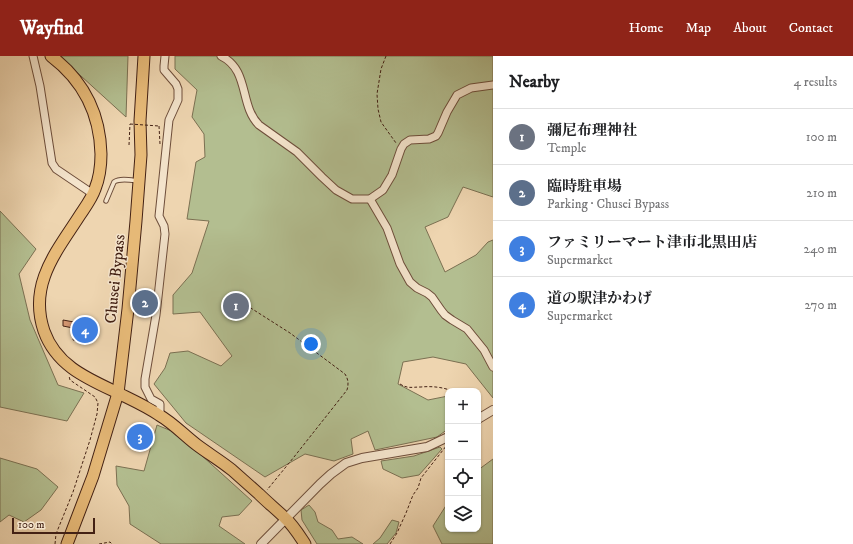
<!DOCTYPE html>
<html lang="en">
<head>
<meta charset="utf-8">
<style>
  :root { --surface:#fff; --page:#f6f6f6; --text:#202124; --muted:#757577; --line:#e0e0e0; --accent:#8f2418 }
  body { margin:0; font-family:"IM FELL DW Pica","Noto Serif JP",serif; background:var(--page); color:var(--text) }
  .controls { position:absolute; right:12px; bottom:12px; display:grid; overflow:hidden; border-radius:8px; box-shadow:0 1px 3px #0004 }
  .controls button { width:36px; height:36px; display:grid; place-items:center; padding:0; border:0; border-bottom:1px solid var(--line); background:var(--surface); color:var(--text); font:20px sans-serif }
  .scale { position:absolute; left:12px; bottom:10px; width:83px; box-sizing:border-box; padding-left:4px; border:2px solid #432114; border-top:0; font-size:11px; line-height:14px; white-space:nowrap; color:#432114; -webkit-text-stroke:3px #f4e4cc; paint-order:stroke }
  .you { position:absolute; left:311px; top:288px; width:14px; height:14px; margin:-10px; border:3px solid #fff; border-radius:50%; background:#1a73e8; box-shadow:0 0 0 6px #1a73e833 }
  .badge { display:grid; place-items:center; width:26px; height:26px; border-radius:50%; background:var(--accent); color:#fff; font-size:13px; font-weight:700 }
  .pin { position:absolute; translate:-50% -50%; border:2px solid #fff; box-shadow:0 1px 4px #0006 }
  .list { margin:0; padding:0; list-style:none }
  h2 { display:flex; justify-content:space-between; align-items:center; height:52px; margin:0; padding:0 16px; font-size:17px }
  h2 small { font-size:13px; font-weight:400; color:var(--muted) }
  .list li { display:grid; grid-template-columns:26px 1fr auto; gap:12px; align-items:center; box-sizing:border-box; height:56px; padding:0 16px; border-top:1px solid var(--line) }
  .list b { display:block; font-size:15px; white-space:nowrap }
  .list p { margin:0; font-size:13px; white-space:nowrap; color:var(--muted) }
  .list em { font-size:13px; font-style:normal; color:var(--muted) }
  .icon { flex:none; width:22px; height:22px; fill:none; stroke:currentColor; stroke-width:2; stroke-linecap:round; stroke-linejoin:round }
  .map { position:relative; flex:none; width:493px; height:488px; overflow:hidden }
  header { display:flex; align-items:center; gap:24px; box-sizing:border-box; height:56px; padding:0 20px; background:var(--accent); color:#fff }
  header strong { font-size:19px }
  nav { display:flex; gap:22px; margin-inline-start:auto; font-size:14px }
  main { display:flex }
  aside { flex:1; background:var(--surface) }
  .map>svg:first-child { display:block }
  .green { fill:#b3be90; stroke:#7b7052 }
  .building { fill:#d79a75; stroke:#432114 }
  .lines { fill:none; stroke-linecap:round; stroke-linejoin:round }
  .service-casing { stroke:#6e4e3b; stroke-width:5.5 }
  .minor-casing { stroke:#6e4e3b; stroke-width:9 }
  .tertiary-casing { stroke:#6e4e3b; stroke-width:10 }
  .trunk-casing { stroke:#432114; stroke-width:13 }
  .path { stroke:#432114; stroke-width:1; stroke-dasharray:3 2; stroke-linecap:butt }
  .service { stroke:#f4e4cc; stroke-width:3.5 }
  .minor { stroke:#f4e4cc; stroke-width:7 }
  .tertiary { stroke:#f4e4cc; stroke-width:8 }
  .trunk { stroke:#e7ba78; stroke-width:11 }
  .path-bridge { stroke:#432114; stroke-width:1; stroke-dasharray:3 2; stroke-linecap:butt }
  .labels { text-anchor:middle; dominant-baseline:central; stroke-width:3; stroke-linejoin:round; paint-order:stroke }
  .street-label { font-size:16px; fill:#432114; stroke:#f4e4cc }
</style>
</head>
<body>
<header>
<strong>Wayfind</strong>
<nav><a>Home</a><a>Map</a><a>About</a><a>Contact</a></nav>
</header>
<main>
<div class="map">
<svg width="493" height="488" viewBox="0 0 493 488">
  <rect width="100%" height="100%" fill="#eed5b0"/>
  <filter id="stains"><feTurbulence type="fractalNoise" baseFrequency=".005" numOctaves="4"/><feColorMatrix values="0 0 0 0 .2 0 0 0 0 .09 0 0 0 0 .02 0 0 0 .5 -.17"/></filter>
  <radialGradient id="worn" r=".72"><stop offset=".6" stop-color="#630" stop-opacity="0"/><stop offset="1" stop-color="#630" stop-opacity=".3"/></radialGradient>
  <g class="green">
    <path d="M 59,0 L 128,0 L 126,61 Z"/>
    <path d="M 175,0 L 493,0 L 493,141 L 463,131 L 448,161 L 425,171 L 445,216 L 476,199 L 488,186 L 493,184 L 493,342 L 466,308 L 433,301 L 403,306 L 398,328 L 428,344 L 448,340 L 448,373 L 437,381 L 375,394 L 368,375 L 351,383 L 353,398 L 334,405 L 305,398 L 265,421 L 186,367 L 154,328 L 165,312 L 170,297 L 188,295 L 221,310 L 232,300 L 200,256 L 173,258 L 173,239 L 192,217 L 209,165 L 187,163 L 196,106 L 205,101 L 204,78 L 192,61 L 197,34 L 175,13 Z"/>
    <path d="M 0,155 L 36,193 L 19,218 L 30,264 L 58,329 L 84,337 L 67,365 L 0,351 Z"/>
    <path d="M 157,369 L 174,376 L 200,398 L 252,445 L 239,459 L 222,461 L 219,470 L 245,488 L 161,488 L 130,468 L 129,450 L 117,429 L 116,410 L 144,415 Z"/>
    <path d="M 440,391 L 442,393 L 419,419 L 402,422 L 383,413 L 381,405 L 414,400 Z"/>
    <path d="M 0,402 L 37,413 L 58,431 L 41,454 L 24,466 L 9,459 L 0,466 Z"/>
    <path d="M 493,403 L 493,488 L 442,488 L 433,470 L 447,448 L 448,448 L 448,473 L 478,473 L 478,414 Z"/>
    <path d="M 309,449 L 315,456 L 318,466 L 332,474 L 338,483 L 352,481 L 363,488 L 317,488 L 302,464 L 301,454 Z"/>
    <path d="M 392,464 L 399,466 L 396,477 L 387,488 L 373,488 L 380,482 Z"/>
  </g>
  <g class="building">
    <path d="M 63,264 L 74,266 L 73,272 L 63,270 Z"/>
    <path d="M 76,266 L 96,270 L 95,279 L 92,278 L 91,287 L 73,284 Z"/>
    <path d="M 139,370 L 147,373 L 141,394 L 132,389 Z"/>
  </g>
  <g class="lines">
    <g class="service-casing">
      <path id="service" d="M 106,145 L 114,126 C 120,122 130,124 138,125"/>
    </g>
    <g class="minor-casing">
      <g id="minor">
        <path d="M 33,0 L 40,30 L 52,107 L 56,113 L 59,115 L 93,138"/>
        <path d="M 221,0 C 250,14 239,49 259,69 L 297,96 L 322,121 L 336,134 L 352,143 L 370,143 L 383,134 L 392,119 L 401,93 L 404,88 L 410,84 L 429,83 L 436,80 L 438,77 L 447,56 L 457,39 L 471,32 L 493,29"/>
        <path d="M 370,143 L 387,172 L 400,208 L 410,226 L 417,232 L 427,237 L 432,241 L 441,254 L 445,259 L 452,264 L 467,273 L 484,294 L 493,311"/>
        <path d="M 160,359 L 160,348 L 151,343 L 145,331 L 145,323 L 156,259 L 165,178 L 164,170 L 159,160 L 169,64 L 178,44 L 178,33 L 176,28 L 164,14 L 164,10 L 165,0"/>
      </g>
    </g>
    <g class="tertiary-casing">
      <g id="tertiary">
        <path d="M 478,363 L 493,354"/>
        <path d="M 261,488 L 320,428 L 331,418 L 346,407 L 362,402 L 427,391 L 448,381"/>
      </g>
    </g>
    <g class="trunk-casing">
      <g id="trunk">
        <path d="M 51,0 C 84,25 100,57 101,98 C 101,109 99,123 95,133 C 92,142 86,150 80,159 C 57,195 28,228 44,275 C 56,309 86,322 116,336 C 130,343 146,350 159,359 C 173,367 185,380 197,389 C 209,398 221,405 232,414 C 241,422 250,430 259,438 C 267,446 277,454 285,462 C 293,469 299,479 305,488"/>
        <path d="M 67,488 L 93,420 L 118,337 L 128,253 L 136,165 L 141,99 L 140,65 L 144,0"/>
      </g>
    </g>
    <g class="path">
      <path d="M 386,0 L 381,13 L 377,38 L 378,53 L 381,66 L 396,87"/>
      <path d="M 159,70 L 160,88"/>
      <path d="M 129,89 L 130,68"/>
      <path d="M 246,249 L 290,277 L 345,318 C 348,323 349,327 347,334 L 294,401 L 267,434"/>
      <path d="M 400,328 C 408,333 411,331 421,331 C 431,330 443,331 452,335"/>
      <path d="M 55,488 L 56,478 L 73,436 L 90,384 L 97,358 L 98,347 L 95,341 L 70,324 L 69,320"/>
      <path d="M 99,488 L 110,486 L 112,488"/>
      <path d="M 390,488 L 397,477 L 406,457 L 413,439 L 418,432 L 421,422 L 447,389"/>
    </g>
    <use href="#service" class="service"/>
    <use href="#minor" class="minor"/>
    <use href="#tertiary" class="tertiary"/>
    <use href="#trunk" class="trunk"/>
    <path class="path-bridge" d="M 130,68 L 159,70"/>
  </g>
  <g class="labels">
    <g class="street-label">
      <text transform="translate(115 223) rotate(-84)">Chusei Bypass</text>
    </g>
  </g>
  <rect width="100%" height="100%" filter="url(#stains)"/>
  <rect width="100%" height="100%" fill="url(#worn)"/>
</svg>
<div class="controls">
<button>+</button>
<button>−</button>
<button><svg class="icon" aria-label="locate" viewBox="0 0 24 24"><circle cx="12" cy="12" r="6"/><path d="M12 2v4M12 18v4M2 12h4M18 12h4"/></svg></button>
<button><svg class="icon" aria-label="layers" viewBox="0 0 24 24"><path d="M12 4l9 5-9 5-9-5zM3 14l9 5 9-5"/></svg></button>
</div>
<div class="scale">100 m</div>
<div class="you"></div>
<div class="pin badge" style="left:236px;top:250px;background:#6b7280">1</div>
<div class="pin badge" style="left:145px;top:247px;background:#5c6f8a">2</div>
<div class="pin badge" style="left:140px;top:381px;background:#3f7fe0">3</div>
<div class="pin badge" style="left:85px;top:274px;background:#3f7fe0">4</div>
</div>
<aside>
<h2>Nearby<small>4 results</small></h2>
<ul class="list">
<li><span class="badge" style="background:#6b7280">1</span><div><b>彌尼布理神社</b><p>Temple</p></div><em>100 m</em></li>
<li><span class="badge" style="background:#5c6f8a">2</span><div><b>臨時駐車場</b><p>Parking · Chusei Bypass</p></div><em>210 m</em></li>
<li><span class="badge" style="background:#3f7fe0">3</span><div><b>ファミリーマート津市北黒田店</b><p>Supermarket</p></div><em>240 m</em></li>
<li><span class="badge" style="background:#3f7fe0">4</span><div><b>道の駅津かわげ</b><p>Supermarket</p></div><em>270 m</em></li>
</ul>
</aside>
</main>
</body>
</html>
